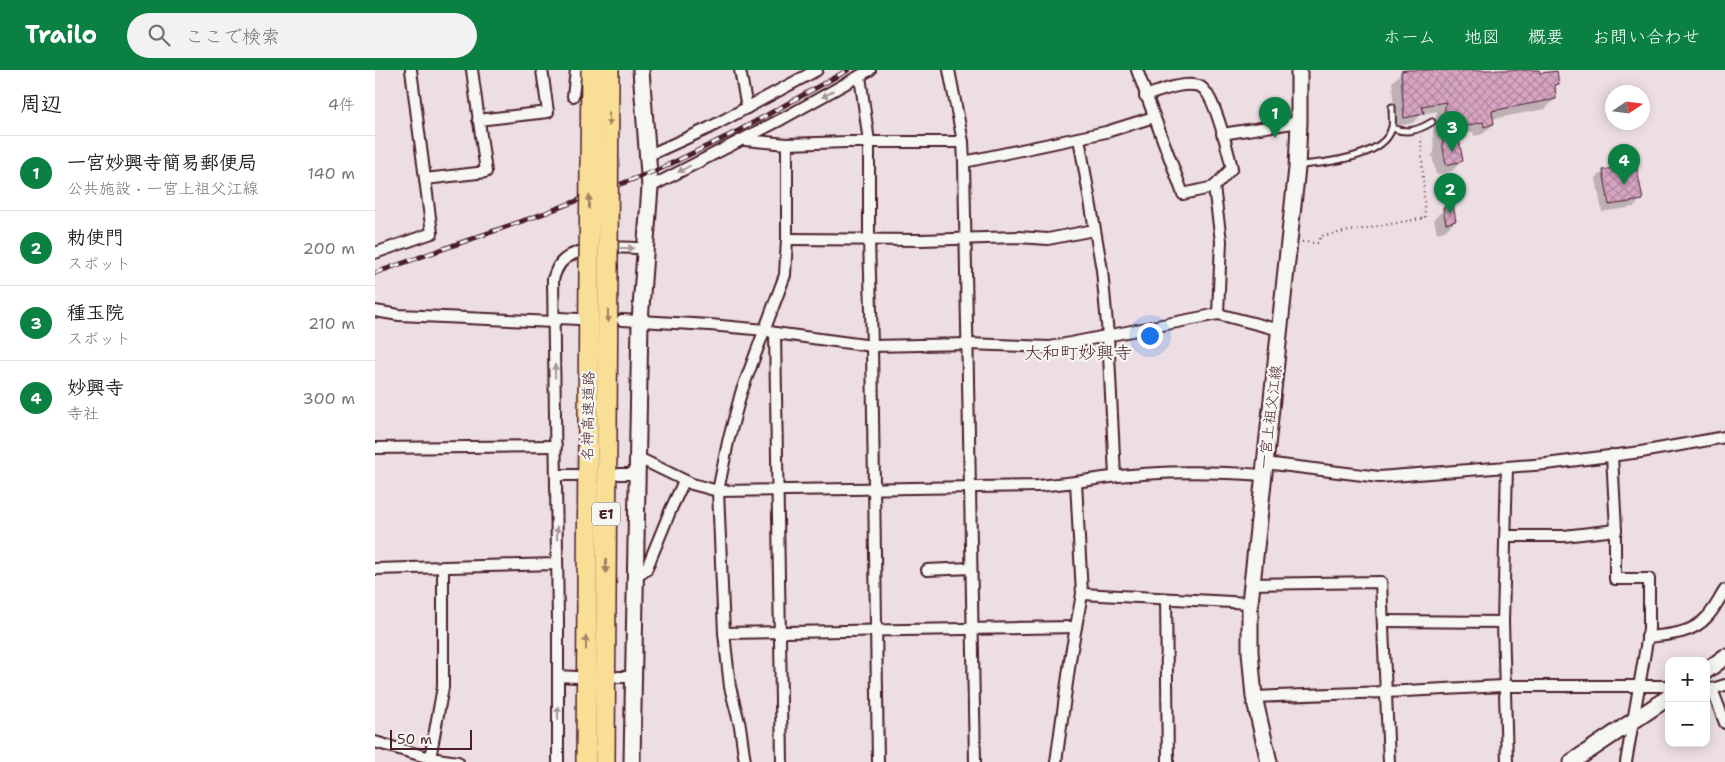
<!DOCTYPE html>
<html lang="ja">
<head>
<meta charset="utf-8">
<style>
  :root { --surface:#fff; --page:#f2f2f2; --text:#202124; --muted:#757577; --line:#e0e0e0; --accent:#0b8043 }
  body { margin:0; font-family:"Shantell Sans","Klee One",sans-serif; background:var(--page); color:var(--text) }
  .controls { position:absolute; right:15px; bottom:15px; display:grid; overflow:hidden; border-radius:10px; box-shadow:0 2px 12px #0003 }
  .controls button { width:45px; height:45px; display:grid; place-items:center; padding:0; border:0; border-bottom:1px solid var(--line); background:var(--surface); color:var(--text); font:25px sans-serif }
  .compass { position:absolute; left:1230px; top:15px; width:45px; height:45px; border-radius:50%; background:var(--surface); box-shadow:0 2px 12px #0003; rotate:77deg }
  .scale { position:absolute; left:15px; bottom:12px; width:82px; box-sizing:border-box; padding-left:5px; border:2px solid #4a1f2b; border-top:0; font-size:14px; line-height:18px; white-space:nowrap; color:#4a1f2b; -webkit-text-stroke:4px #f6f6f2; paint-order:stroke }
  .you { position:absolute; left:774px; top:265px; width:18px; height:18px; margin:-12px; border:4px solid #fff; border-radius:50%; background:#1a73e8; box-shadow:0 0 0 8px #1a73e833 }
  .badge { display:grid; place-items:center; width:32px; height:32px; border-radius:50%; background:var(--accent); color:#fff; font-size:16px; font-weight:700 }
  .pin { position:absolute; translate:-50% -41px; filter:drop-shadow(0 1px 2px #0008) }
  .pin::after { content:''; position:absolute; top:26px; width:18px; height:15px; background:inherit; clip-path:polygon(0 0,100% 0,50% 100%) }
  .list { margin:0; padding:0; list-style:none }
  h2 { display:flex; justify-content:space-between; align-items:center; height:65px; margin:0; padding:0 20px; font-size:21px }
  h2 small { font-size:16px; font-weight:400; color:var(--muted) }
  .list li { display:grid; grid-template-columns:32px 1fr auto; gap:15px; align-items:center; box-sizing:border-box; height:75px; padding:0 20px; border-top:1px solid var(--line) }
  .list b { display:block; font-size:19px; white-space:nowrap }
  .list p { margin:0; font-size:16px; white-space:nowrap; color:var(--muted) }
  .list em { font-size:16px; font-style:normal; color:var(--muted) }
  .icon { flex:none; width:28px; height:28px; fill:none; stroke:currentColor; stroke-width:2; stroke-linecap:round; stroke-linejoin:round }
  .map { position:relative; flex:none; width:1350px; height:692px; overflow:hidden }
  header { display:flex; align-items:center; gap:30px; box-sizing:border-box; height:70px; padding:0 25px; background:var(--accent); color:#fff }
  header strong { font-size:24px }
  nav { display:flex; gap:28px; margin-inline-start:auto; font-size:18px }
  .search { width:350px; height:45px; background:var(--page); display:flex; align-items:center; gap:12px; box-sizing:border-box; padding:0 18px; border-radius:28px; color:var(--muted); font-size:19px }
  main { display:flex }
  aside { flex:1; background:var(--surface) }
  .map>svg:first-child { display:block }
  .shadow { fill:#0003 }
  .building { fill:url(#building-cross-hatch); stroke:#4a1f2b }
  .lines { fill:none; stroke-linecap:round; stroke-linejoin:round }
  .lane-casing { stroke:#4a1f2b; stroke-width:9 }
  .street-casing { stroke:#4a1f2b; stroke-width:14 }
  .secondary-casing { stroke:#4a1f2b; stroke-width:19 }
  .highway-casing { stroke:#4a1f2b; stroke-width:22 }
  .path { stroke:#4a1f2b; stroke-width:2; stroke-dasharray:1 4; stroke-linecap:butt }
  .lane { stroke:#f6f6f2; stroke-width:5 }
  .street { stroke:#f6f6f2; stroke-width:10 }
  .secondary { stroke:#f6f6f2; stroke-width:15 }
  .highway { stroke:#f9df96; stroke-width:19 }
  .rail-casing { stroke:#4a1f2b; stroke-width:5 }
  .rail { stroke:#f6f6f2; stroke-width:3; stroke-dasharray:9; stroke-linecap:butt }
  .highway-bridge-casing { stroke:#4a1f2b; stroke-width:22; stroke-linecap:butt }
  .highway-bridge { stroke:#f9df96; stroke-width:19 }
  .oneway { fill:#a99598 }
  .oneway2 { fill:#a27f60 }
  .labels { text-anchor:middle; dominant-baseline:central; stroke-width:4.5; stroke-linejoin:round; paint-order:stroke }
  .shield { fill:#f6f6f2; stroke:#7e6067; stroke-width:1 }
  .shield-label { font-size:14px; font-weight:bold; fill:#4a1f2b }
  .street-label { font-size:15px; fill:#4a1f2b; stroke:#f6f6f2 }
  .quarter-label { font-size:18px; fill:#4a1f2b; stroke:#f6f6f2 }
</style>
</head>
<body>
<header>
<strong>Trailo</strong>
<div class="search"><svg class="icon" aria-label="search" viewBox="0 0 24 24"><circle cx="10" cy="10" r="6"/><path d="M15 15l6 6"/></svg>ここで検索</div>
<nav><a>ホーム</a><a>地図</a><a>概要</a><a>お問い合わせ</a></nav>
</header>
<main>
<aside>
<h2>周辺<small>4件</small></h2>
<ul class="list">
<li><span class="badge">1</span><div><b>一宮妙興寺簡易郵便局</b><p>公共施設 · 一宮上祖父江線</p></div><em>140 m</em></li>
<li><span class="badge">2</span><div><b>勅使門</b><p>スポット</p></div><em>200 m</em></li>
<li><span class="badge">3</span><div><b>種玉院</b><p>スポット</p></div><em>210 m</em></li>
<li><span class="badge">4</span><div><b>妙興寺</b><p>寺社</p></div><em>300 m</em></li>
</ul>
</aside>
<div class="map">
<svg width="1350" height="692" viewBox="0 0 1350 692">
  <defs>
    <pattern id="building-cross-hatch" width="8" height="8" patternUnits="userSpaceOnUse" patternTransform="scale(1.25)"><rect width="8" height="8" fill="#d7a5c2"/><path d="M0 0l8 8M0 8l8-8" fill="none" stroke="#b0869e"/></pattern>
  </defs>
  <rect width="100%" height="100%" fill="#eddee4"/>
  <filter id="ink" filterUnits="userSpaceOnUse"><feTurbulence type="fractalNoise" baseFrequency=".02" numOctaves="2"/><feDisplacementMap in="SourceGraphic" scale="10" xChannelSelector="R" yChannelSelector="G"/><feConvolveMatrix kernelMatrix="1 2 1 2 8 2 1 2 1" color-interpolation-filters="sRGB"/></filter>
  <g filter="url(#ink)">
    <g class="shadow">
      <path d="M 1037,0 L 1080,0 L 1081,3 L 1096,0 L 1163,0 L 1164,4 L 1183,13 L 1179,17 L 1180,29 L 1170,39 L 1117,49 L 1118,54 L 1108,64 L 1099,66 L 1098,62 L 1082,65 L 1087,91 L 1077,101 L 1061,105 L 1057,84 L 1059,83 L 1058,61 L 1062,41 L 1047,44 L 1037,53 L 1020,57 L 1017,12 L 1027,2 Z"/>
      <path d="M 1229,101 L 1266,129 L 1259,137 L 1227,142 L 1221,108 Z"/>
      <path d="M 1069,139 L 1080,151 L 1070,161 L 1062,163 L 1059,149 Z"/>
    </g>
    <g class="building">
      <path d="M 1031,0 L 1082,0 L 1082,2 L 1090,0 L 1164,0 L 1165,3 L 1182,1 L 1184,14 L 1180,15 L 1181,29 L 1117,41 L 1119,54 L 1109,57 L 1108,52 L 1082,58 L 1088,91 L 1071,95 L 1067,73 L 1068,73 L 1068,50 L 1071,32 L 1047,36 L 1049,44 L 1029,48 L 1026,1 Z"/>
      <path d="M 1261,94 L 1268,130 L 1234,135 L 1228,100 Z"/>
      <path d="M 1078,135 L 1081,151 L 1071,154 L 1068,138 Z"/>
    </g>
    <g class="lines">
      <g class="lane-casing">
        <g id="lane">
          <path d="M 1017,58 C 1032,64 1044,60 1057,52"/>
          <path d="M 925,96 C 934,93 943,94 952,92 C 972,89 1012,81 1017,57 C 1018,51 1017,44 1017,37"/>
        </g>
      </g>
      <g class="street-casing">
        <g id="street">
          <path d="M 365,0 L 372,38"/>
          <path d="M 574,0 L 588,72 L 589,92 L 600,692"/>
          <path d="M 762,0 L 808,124 L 839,117"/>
          <path d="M 485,6 L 494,72 L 494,170 L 497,276 L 503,692"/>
          <path d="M 198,26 L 201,0"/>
          <path d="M 770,26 C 786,21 808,11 824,16 C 839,21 853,82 857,98 L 839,117 L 846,171 L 843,244"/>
          <path d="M 103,50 L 173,42 L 167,0"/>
          <path d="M 847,64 L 924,52"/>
          <path d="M 704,68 L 727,200 L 733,265 L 740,406"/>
          <path d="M 370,70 L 412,74 L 472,72 L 588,72"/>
          <path d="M 272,86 L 334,58 L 442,0"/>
          <path d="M 589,92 L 731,62 L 779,47"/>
          <path d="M 50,109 L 111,102 L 97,0"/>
          <path d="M 275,117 L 407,49 L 495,0"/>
          <path d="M 412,169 L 546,170 L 643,167 L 673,169 L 719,160"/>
          <path d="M 0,183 L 57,163 L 36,0"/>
          <path d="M 0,241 L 24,245 L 179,252 L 185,248 L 203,249"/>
          <path d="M 247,250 L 335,255 L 390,260 L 400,263 L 497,276 L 593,274 L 675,277 L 843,244 L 905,260"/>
          <path d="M 400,263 L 407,692"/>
          <path d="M 0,378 L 181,376"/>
          <path d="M 1237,385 L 1241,460 L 1240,465 L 1240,509 L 1274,509 L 1274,559 L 1251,692"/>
          <path d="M 262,390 L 270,391 L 317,414 L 343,421 L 663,416 L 701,412 L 707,524 L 696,584 L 681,692"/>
          <path d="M 890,393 L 1004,407 L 1171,394 L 1266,382 L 1350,367"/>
          <path d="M 1132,397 L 1128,552 L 1132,692"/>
          <path d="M 244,404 L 262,404"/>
          <path d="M 182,405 L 201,405"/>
          <path d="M 701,412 C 766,401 823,400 888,405"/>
          <path d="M 1131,466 L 1189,466 L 1241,460"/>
          <path d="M 0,499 L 182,494"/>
          <path d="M 552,500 L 596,498"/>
          <path d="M 261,507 L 271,500 L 296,439 L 309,411"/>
          <path d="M 877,514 L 1006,512 L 1014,692"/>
          <path d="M 707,524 L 875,533"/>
          <path d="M 791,529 L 793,692"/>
          <path d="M 1008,551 L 1128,552"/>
          <path d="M 349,563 L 701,557"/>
          <path d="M 1272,567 C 1293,565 1317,564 1332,547 C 1339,540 1344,529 1350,520"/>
          <path d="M 183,606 L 201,607"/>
          <path d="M 243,607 L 258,607"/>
          <path d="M 1332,618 L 1337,619 L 1350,615"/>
          <path d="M 1337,619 L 1350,653"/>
          <path d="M 879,627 L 1011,622 L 1128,616 L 1294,616"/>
          <path d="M 0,672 L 55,688 L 83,692"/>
          <path d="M 55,688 L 68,617 L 68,498"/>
          <path d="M 183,692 L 183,551 L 178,209 C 181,201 183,194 190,189 C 209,173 247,178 270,178"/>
          <path d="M 370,692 L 365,656 L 355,617 L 349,563 L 343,421 L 353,372 L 366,323 L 410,205 L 412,169 L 412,74"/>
        </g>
      </g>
      <g class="secondary-casing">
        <g id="secondary">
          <path d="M 1331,601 L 1350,587"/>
          <path d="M 257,692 L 265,251 L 275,117 L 266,0"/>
          <path d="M 894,692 L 879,627 L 875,582 L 875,533 L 922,98 L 924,52 L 924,0"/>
          <path d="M 1197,692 L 1294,627"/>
        </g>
      </g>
      <g class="highway-casing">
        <g id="highway">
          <path d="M 211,692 L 214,198"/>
          <path d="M 230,692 L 233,197"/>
        </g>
      </g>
      <path class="path" d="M 927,172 L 943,173 L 946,166 L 1050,148 L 1046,67"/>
      <use href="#lane" class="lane"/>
      <use href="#street" class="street"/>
      <use href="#secondary" class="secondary"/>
      <use href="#highway" class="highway"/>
      <g class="rail-casing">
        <path id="rail" d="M 0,203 L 170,143 L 285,99 L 365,60 L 473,0"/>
      </g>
      <use href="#rail" class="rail"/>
      <g class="highway-bridge-casing">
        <g id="highway-bridge">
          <path d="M 233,197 L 234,0"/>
          <path d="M 214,198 L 216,0"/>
        </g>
      </g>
      <use href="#highway-bridge" class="highway-bridge"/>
    </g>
    <defs><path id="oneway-solid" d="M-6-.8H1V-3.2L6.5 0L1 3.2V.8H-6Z" transform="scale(1.25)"/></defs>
    <g class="oneway">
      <use href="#oneway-solid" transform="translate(453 24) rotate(151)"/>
      <use href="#oneway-solid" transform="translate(309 99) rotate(152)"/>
      <use href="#oneway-solid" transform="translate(252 178)"/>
      <use href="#oneway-solid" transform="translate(180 301) rotate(-91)"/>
      <use href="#oneway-solid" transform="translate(182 463) rotate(-91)"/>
      <use href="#oneway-solid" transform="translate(183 643) rotate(-90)"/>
    </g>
    <g class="oneway2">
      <use href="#oneway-solid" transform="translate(234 49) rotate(90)"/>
      <use href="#oneway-solid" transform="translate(214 132) rotate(-89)"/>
      <use href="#oneway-solid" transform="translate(233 246) rotate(90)"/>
      <use href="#oneway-solid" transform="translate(231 496) rotate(90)"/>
      <use href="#oneway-solid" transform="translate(211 573) rotate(-90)"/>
    </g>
  </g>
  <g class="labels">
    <rect class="shield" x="217" y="432.5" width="28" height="23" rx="4"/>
    <g class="shield-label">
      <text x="231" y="444">E1</text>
    </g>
    <g class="street-label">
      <text transform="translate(213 346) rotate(-89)">名神高速道路</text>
      <text transform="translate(895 347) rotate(-83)">一宮上祖父江線</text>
    </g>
    <g class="quarter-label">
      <text x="703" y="283">大和町妙興寺</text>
    </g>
  </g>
</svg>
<div class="controls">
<button>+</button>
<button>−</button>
</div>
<svg class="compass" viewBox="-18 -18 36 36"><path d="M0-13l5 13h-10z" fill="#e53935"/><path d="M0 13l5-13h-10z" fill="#757577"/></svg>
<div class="scale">50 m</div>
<div class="you"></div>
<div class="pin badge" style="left:900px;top:68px">1</div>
<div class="pin badge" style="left:1075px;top:144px">2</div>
<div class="pin badge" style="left:1077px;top:82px">3</div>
<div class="pin badge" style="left:1249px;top:115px">4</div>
</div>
</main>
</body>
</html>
